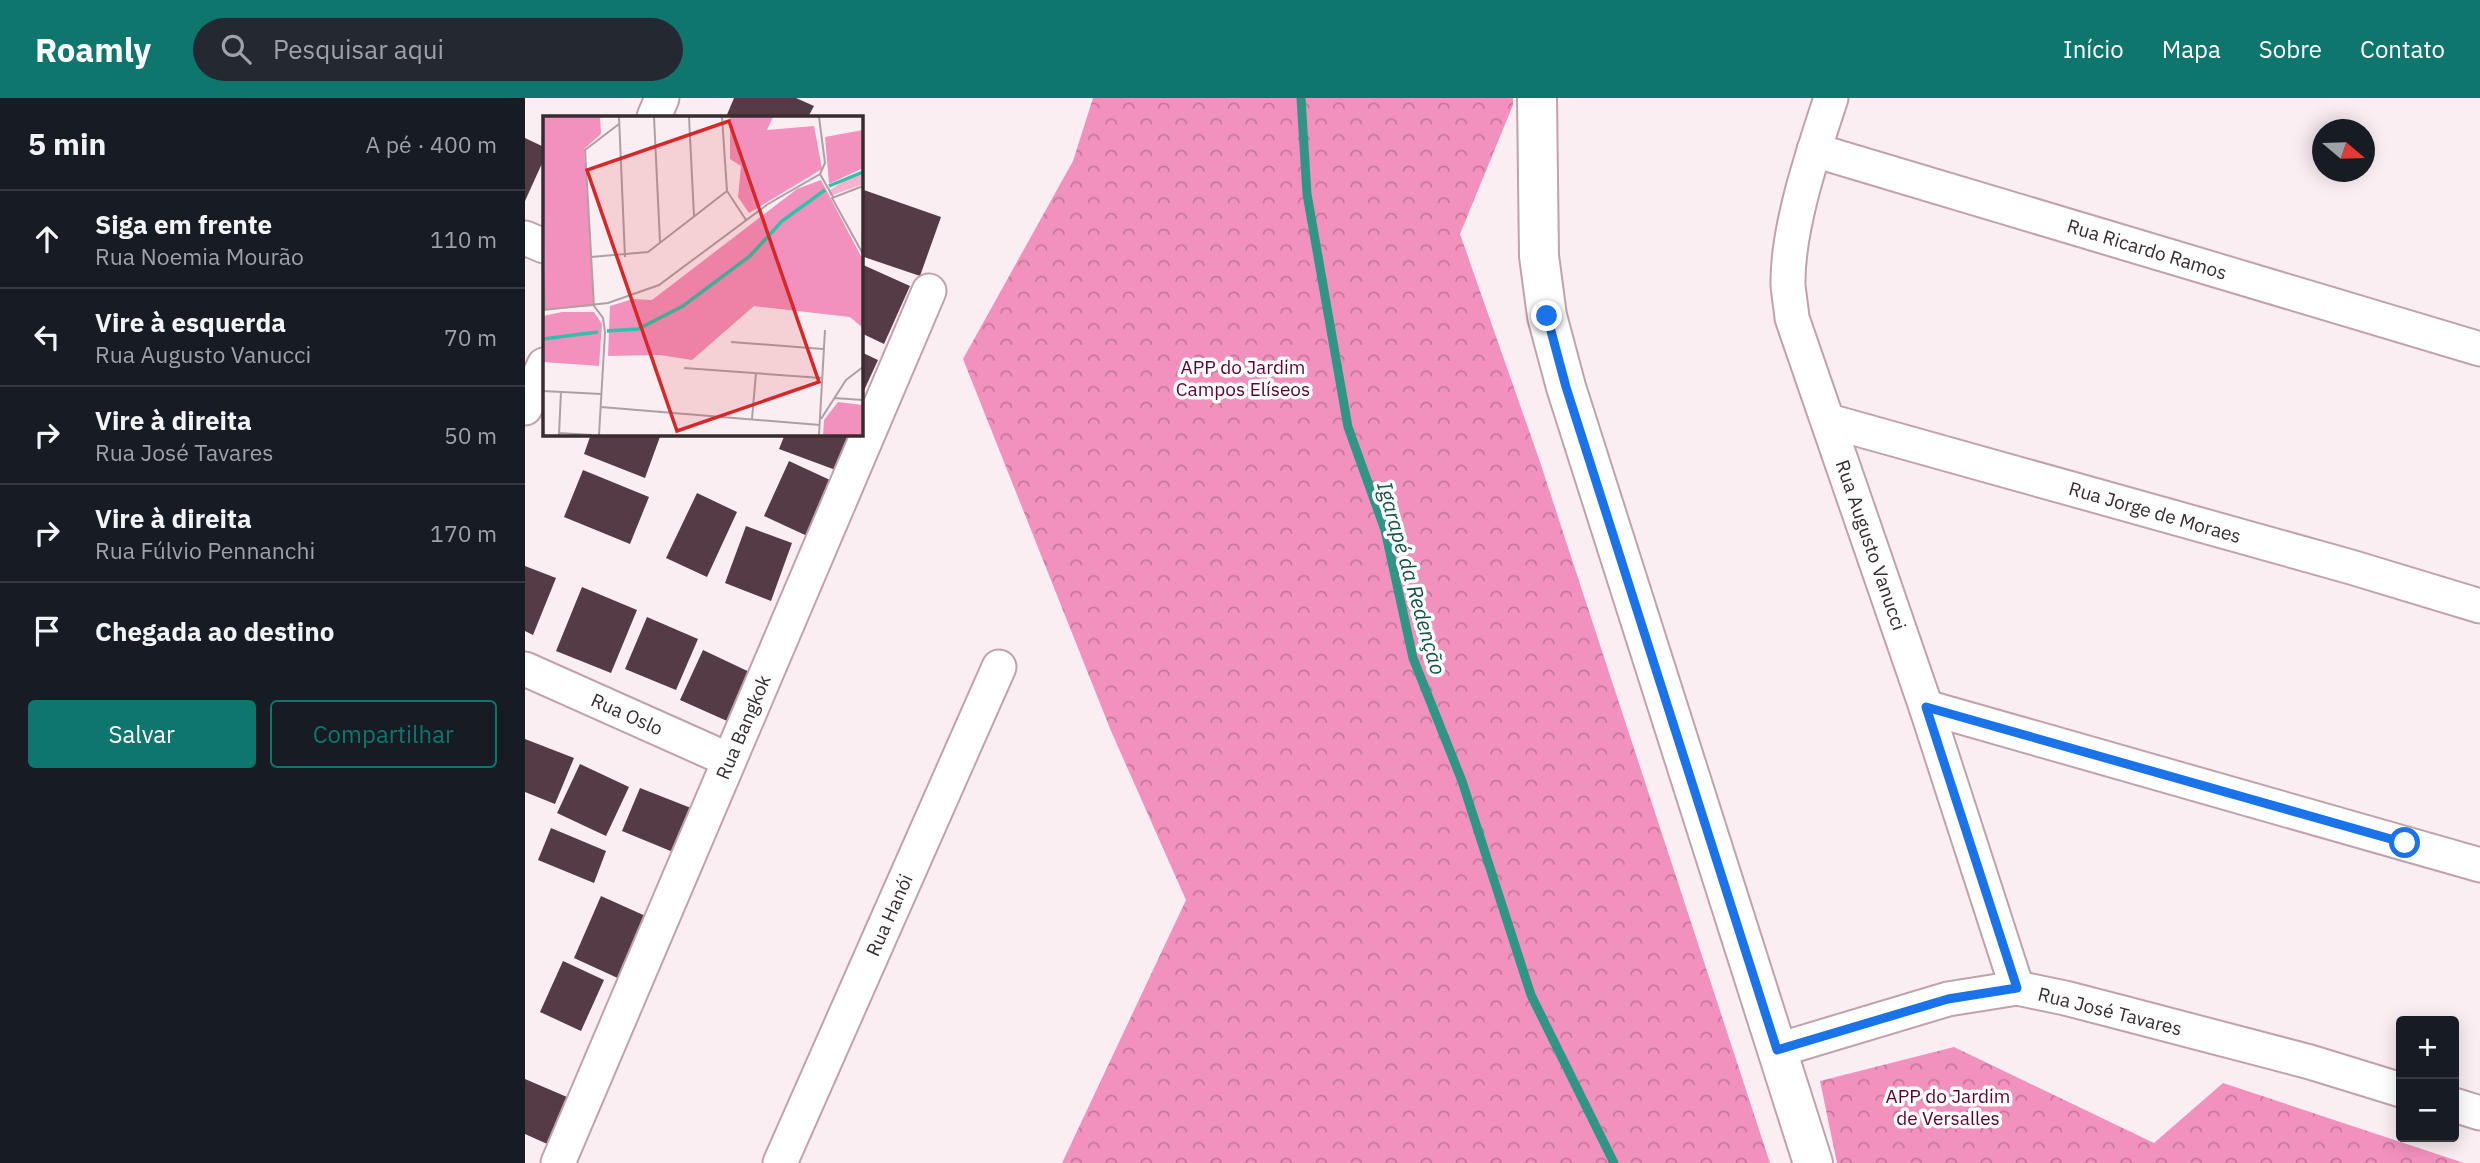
<!DOCTYPE html>
<html lang="pt">
<head>
<meta charset="utf-8">
<style>
  :root { --surface:#171b24; --page:#242831; --text:#f1f3f6; --muted:#9ea1a6; --line:#363941; --accent:#0f766e }
  body { margin:0; font-family:"IBM Plex Sans",sans-serif; background:var(--page); color:var(--text) }
  .controls { position:absolute; right:21px; bottom:21px; display:grid; overflow:hidden; border-radius:7px; box-shadow:0 4px 18px #0003 }
  .controls button { width:63px; height:63px; display:grid; place-items:center; padding:0; border:0; border-bottom:2px solid var(--line); background:var(--surface); color:var(--text); font:35px sans-serif }
  .compass { position:absolute; left:1787px; top:21px; width:63px; height:63px; border-radius:50%; background:var(--surface); box-shadow:0 4px 18px #0003; rotate:109deg }
  .stop { position:absolute; width:21px; height:21px; margin:-16px; border:5px solid #1a73e8; border-radius:50%; background:#fff }
  .stop.end { background:#1a73e8; border-color:#fff; box-shadow:0 2px 7px #0008 }
  .list { margin:0; padding:0; list-style:none }
  h2 { display:flex; justify-content:space-between; align-items:center; height:91px; margin:0; padding:0 28px; font-size:30px }
  h2 small { font-size:23px; font-weight:400; color:var(--muted) }
  .list li { display:grid; grid-template-columns:46px 1fr auto; gap:21px; align-items:center; box-sizing:border-box; height:98px; padding:0 28px; border-top:2px solid var(--line) }
  .list b { display:block; font-size:26px; white-space:nowrap }
  .list p { margin:0; font-size:23px; white-space:nowrap; color:var(--muted) }
  .list em { font-size:23px; font-style:normal; color:var(--muted) }
  .actions { display:flex; gap:14px; padding:21px 28px }
  .actions a { flex:1; padding:16px 0; border:2px solid var(--accent); border-radius:7px; text-align:center; font-size:24px; color:var(--accent) }
  .actions .main { background:var(--accent); color:#fff }
  .icon { flex:none; width:38px; height:38px; fill:none; stroke:currentColor; stroke-width:2; stroke-linecap:round; stroke-linejoin:round }
  .map { position:relative; flex:none; width:1955px; height:1065px; overflow:hidden }
  header { display:flex; align-items:center; gap:42px; box-sizing:border-box; height:98px; padding:0 35px; background:var(--accent); color:#fff }
  header strong { font-size:33px }
  nav { display:flex; gap:38px; margin-inline-start:auto; font-size:24px }
  .search { width:490px; height:63px; background:var(--page); display:flex; align-items:center; gap:18px; box-sizing:border-box; padding:0 24px; border-radius:38px; color:var(--muted); font-size:26px }
  main { display:flex }
  aside { flex:1; background:var(--surface) }
  .map>svg:first-child { display:block }
  .forest { fill:url(#forest-crowns) }
  .lines { fill:none; stroke-linecap:round; stroke-linejoin:round }
  .stream { stroke:#2f9685; stroke-width:9 }
  .building { fill:#553b46 }
  .minor-casing { stroke:#c1a1ae; stroke-width:37 }
  .tertiary-casing { stroke:#c1a1ae; stroke-width:42 }
  .minor { stroke:#fff; stroke-width:33 }
  .tertiary { stroke:#fff; stroke-width:38 }
  .route { stroke:#1a73e8; stroke-width:9 }
  .labels { text-anchor:middle; dominant-baseline:central; stroke-width:7; stroke-linejoin:round; paint-order:stroke }
  .street-label { font-size:19px; fill:#382c31; stroke:#fff }
  .park-label { font-size:19px; fill:#5b0337; stroke:#fff }
  .water-label { font-size:21px; font-style:italic; fill:#165146; stroke:#fff }
  .inset-river { fill:none; stroke:#2bc3a9; stroke-width:3.5 }
  .inset-road { fill:none; stroke:#ada0a5; stroke-width:2 }
  .view { fill:#d62828; fill-opacity:0.15; stroke:#d62828; stroke-width:3.5 }
  .inset-edge { fill:none; stroke:#382c31; stroke-width:3.5 }
</style>
</head>
<body>
<header>
<strong>Roamly</strong>
<div class="search"><svg class="icon" aria-label="search" viewBox="0 0 24 24"><circle cx="10" cy="10" r="6"/><path d="M15 15l6 6"/></svg>Pesquisar aqui</div>
<nav><a>Início</a><a>Mapa</a><a>Sobre</a><a>Contato</a></nav>
</header>
<main>
<aside>
<h2>5 min<small>A pé · 400 m</small></h2>
<ul class="list">
<li><svg class="icon" aria-label="ahead" viewBox="0 0 24 24"><path d="M12 20V5M6 11l6-6 6 6"/></svg><div><b>Siga em frente</b><p>Rua Noemia Mourão</p></div><em>110 m</em></li>
<li><svg class="icon" aria-label="left" viewBox="0 0 24 24"><path d="M17 20v-9H6M10 6l-5 5 5 5"/></svg><div><b>Vire à esquerda</b><p>Rua Augusto Vanucci</p></div><em>70 m</em></li>
<li><svg class="icon" aria-label="right" viewBox="0 0 24 24"><path d="M7 20v-9h11M14 6l5 5-5 5"/></svg><div><b>Vire à direita</b><p>Rua José Tavares</p></div><em>50 m</em></li>
<li><svg class="icon" aria-label="right" viewBox="0 0 24 24"><path d="M7 20v-9h11M14 6l5 5-5 5"/></svg><div><b>Vire à direita</b><p>Rua Fúlvio Pennanchi</p></div><em>170 m</em></li>
<li><svg class="icon" aria-label="arrive" viewBox="0 0 24 24"><path d="M6 21V4h12l-3 4 3 4H6"/></svg><div><b>Chegada ao destino</b></div></li>
</ul>
<div class="actions"><a class="main">Salvar</a><a>Compartilhar</a></div>
</aside>
<div class="map">
<svg width="1955" height="1065" viewBox="0 0 1955 1065">
  <defs>
    <pattern id="forest-crowns" width="20" height="18" patternUnits="userSpaceOnUse" patternTransform="scale(1.75)"><rect width="20" height="18" fill="#f291bd"/><path d="M2 6a3 3 0 1 1 6 0M12 15a3 3 0 1 1 6 0" fill="none" stroke="#c5779a"/></pattern>
  </defs>
  <rect width="100%" height="100%" fill="#fbeef3"/>
  <g class="forest">
    <path d="M 568,0 L 988,0 L 988,7 L 935,136 L 1014,361 L 1245,1065 L 537,1065 L 661,802 L 586,633 L 438,261 L 548,63 Z"/>
    <path d="M 1429,949 L 1629,1045 L 1698,985 L 1939,1065 L 1312,1065 L 1295,983 Z"/>
  </g>
  <g class="lines">
    <path class="stream" d="M 776,0 L 782,96 L 823,329 L 860,432 L 888,560 L 937,683 L 1006,897 L 1089,1065"/>
  </g>
  <g class="building">
    <path d="M 209,0 L 271,0 L 289,8 L 283,19 L 201,19 Z"/>
    <path d="M 0,40 L 19,49 L 19,61 L 0,103 Z"/>
    <path d="M 336,91 L 416,119 L 395,178 L 336,158 Z"/>
    <path d="M 336,166 L 385,188 L 359,246 L 336,235 Z"/>
    <path d="M 336,254 L 353,262 L 336,299 Z"/>
    <path d="M 66,336 L 136,336 L 120,380 L 59,356 Z"/>
    <path d="M 260,336 L 330,336 L 316,374 L 254,351 Z"/>
    <path d="M 264,363 L 318,388 L 293,443 L 239,418 Z"/>
    <path d="M 58,372 L 124,399 L 105,446 L 39,419 Z"/>
    <path d="M 172,395 L 212,414 L 182,479 L 141,460 Z"/>
    <path d="M 221,428 L 267,445 L 246,503 L 200,485 Z"/>
    <path d="M 0,468 L 31,480 L 8,537 L 0,533 Z"/>
    <path d="M 57,489 L 112,512 L 86,575 L 31,553 Z"/>
    <path d="M 122,519 L 173,541 L 151,592 L 100,571 Z"/>
    <path d="M 178,552 L 233,578 L 211,627 L 155,602 Z"/>
    <path d="M 0,641 L 49,660 L 30,706 L 0,694 Z"/>
    <path d="M 55,666 L 104,689 L 81,738 L 32,715 Z"/>
    <path d="M 115,690 L 166,710 L 148,754 L 97,733 Z"/>
    <path d="M 26,730 L 81,753 L 69,785 L 13,762 Z"/>
    <path d="M 76,798 L 125,820 L 97,882 L 49,860 Z"/>
    <path d="M 38,863 L 79,882 L 56,933 L 15,914 Z"/>
    <path d="M 0,981 L 49,1002 L 29,1049 L 0,1036 Z"/>
  </g>
  <g class="lines">
    <g class="minor-casing">
      <g id="minor">
        <path d="M 1306,0 C 1288,55 1262,130 1263,187 C 1264,198 1266,209 1267,220 L 1401,609 L 1492,890"/>
        <path d="M 129,19 L 137,0"/>
        <path d="M 1289,52 L 1955,251"/>
        <path d="M 0,140 L 19,148"/>
        <path d="M 0,310 L 19,267"/>
        <path d="M 1304,323 L 1826,469 L 1955,508"/>
        <path d="M 0,571 L 204,662"/>
        <path d="M 1401,609 L 1955,767"/>
        <path d="M 1253,952 L 1423,901 L 1492,890 L 1540,900 L 1598,915 L 1785,964 L 1876,992"/>
        <path d="M 1929,1007 L 1955,1015"/>
        <path d="M 33,1065 L 404,193"/>
        <path d="M 255,1065 L 474,569"/>
      </g>
    </g>
    <g class="tertiary-casing">
      <path id="tertiary" d="M 1012,0 L 1014,158 L 1022,218 L 1041,289 L 1288,1065"/>
    </g>
    <use href="#minor" class="minor"/>
    <use href="#tertiary" class="tertiary"/>
  </g>
  <g class="lines">
    <path class="route" d="M 1022,218 L 1041,289 L 1252,952 L 1423,901 L 1492,890 L 1401,609 L 1880,745"/>
  </g>
  <g class="labels">
    <g class="street-label">
      <text transform="translate(1622 151) rotate(17)">Rua Ricardo Ramos</text>
      <text transform="translate(1630 414) rotate(16)">Rua Jorge de Moraes</text>
      <text transform="translate(1346 447) rotate(71)">Rua Augusto Vanucci</text>
      <text transform="translate(102 616) rotate(24)">Rua Oslo</text>
      <text transform="translate(218 629) rotate(-67)">Rua Bangkok</text>
      <text transform="translate(364 817) rotate(-66)">Rua Hanói</text>
      <text transform="translate(1585 913) rotate(14)">Rua José Tavares</text>
    </g>
    <g class="park-label">
      <text x="718" y="269">APP do Jardim<tspan x="718" dy="22">Campos Elíseos</tspan></text>
      <text x="1423" y="998">APP do Jardim<tspan x="1423" dy="22">de Versalles</tspan></text>
    </g>
    <g class="water-label">
      <text transform="translate(887 480) rotate(74)">Igarapé da Redenção</text>
    </g>
  </g>
  <g transform="translate(18 18)">
    <rect width="320" height="320" fill="#fbeef3"/>
    <path d="M 320,58 L 320,68 L 287,80 L 286,75 L 303,63 Z" fill="#fbb0d0"/>
    <path d="M 0,1 L 57,1 L 58,18 L 41,33 L 51,190 L 2,194 ZM 187,1 L 230,1 L 224,14 L 271,10 L 279,53 L 206,97 L 195,81 L 198,50 L 187,43 ZM 320,14 L 320,52 L 286,68 L 282,21 ZM 278,64 L 320,144 L 320,212 L 307,201 L 211,190 L 149,244 L 117,239 L 65,240 L 67,190 L 90,183 L 109,184 L 254,73 ZM 19,196 L 51,196 L 59,208 L 56,250 L 0,246 L 0,200 ZM 295,286 L 320,289 L 320,319 L 280,319 L 281,304 Z" fill="#f291bd"/>
    <path class="inset-river" d="M 286,70 L 320,56M 64,215 L 95,213 L 140,190 L 207,140 L 239,105 L 282,74M 0,223 L 55,216"/>
    <path class="inset-road" d="M 76,1 L 82,141M 111,1 L 117,126M 146,1 L 151,100M 179,1 L 184,75 L 203,104M 277,58 L 290,81M 320,70 L 289,82 L 320,138M 48,141 L 105,136 L 184,75M 0,151 L 2,194M 0,194 L 65,187 L 116,169 L 225,88 L 277,58 L 282,47 L 276,1M 188,226 L 280,233M 141,252 L 278,262M 0,275 L 58,278M 291,282 L 320,284M 58,291 L 277,309M 209,303 L 213,257M 278,303 L 303,264 L 320,251M 16,317 L 49,319M 16,319 L 18,275M 56,319 L 62,216 L 60,202 L 51,190 L 42,34 L 76,8M 276,319 L 282,214"/>
    <path class="view" d="M 186,5 L 276,266 L 134,315 L 44,54 Z"/>
    <rect width="320" height="320" class="inset-edge"/>
  </g>
</svg>
<div class="controls">
<button>+</button>
<button>−</button>
</div>
<svg class="compass" viewBox="-18 -18 36 36"><path d="M0-13l5 13h-10z" fill="#e53935"/><path d="M0 13l5-13h-10z" fill="#9ea1a6"/></svg>
<div class="stop" style="left:1880px;top:745px"></div>
<div class="stop end" style="left:1022px;top:218px"></div>
</div>
</main>
</body>
</html>
